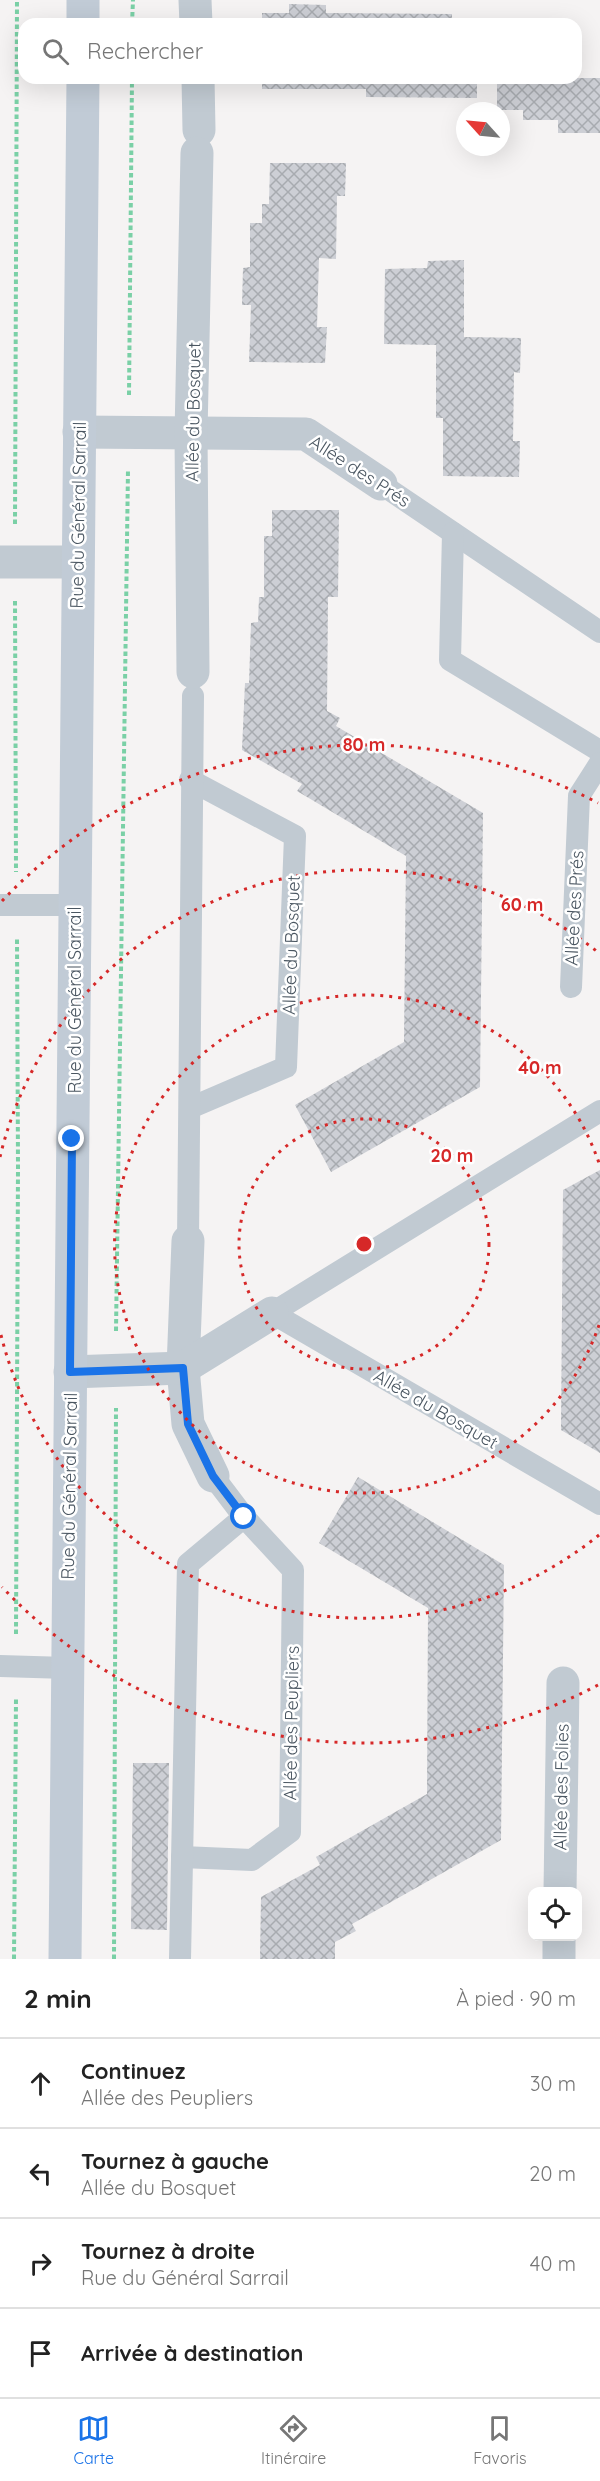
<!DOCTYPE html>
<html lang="fr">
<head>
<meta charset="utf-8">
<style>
  :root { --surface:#fff; --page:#f2f2f2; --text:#222; --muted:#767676; --line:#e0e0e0; --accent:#1a73e8 }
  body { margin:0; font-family:Quicksand,sans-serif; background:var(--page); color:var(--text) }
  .controls { position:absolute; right:18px; bottom:18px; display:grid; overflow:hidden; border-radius:12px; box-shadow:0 6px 24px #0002 }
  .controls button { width:54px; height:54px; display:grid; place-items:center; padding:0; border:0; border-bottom:2px solid var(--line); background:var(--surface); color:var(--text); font:30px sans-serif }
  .compass { position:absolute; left:456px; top:102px; width:54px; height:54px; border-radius:50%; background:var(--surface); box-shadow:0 6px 24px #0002; rotate:297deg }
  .stop { position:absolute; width:18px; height:18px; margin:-14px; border:4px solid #1a73e8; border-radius:50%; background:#fff }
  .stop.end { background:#1a73e8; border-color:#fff; box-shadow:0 2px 6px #0008 }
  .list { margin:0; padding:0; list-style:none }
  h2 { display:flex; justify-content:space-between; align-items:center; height:78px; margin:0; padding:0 24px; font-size:26px }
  h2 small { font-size:20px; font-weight:400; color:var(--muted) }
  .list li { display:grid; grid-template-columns:39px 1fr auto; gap:18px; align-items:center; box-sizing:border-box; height:90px; padding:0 24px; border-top:2px solid var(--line) }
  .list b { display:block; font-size:22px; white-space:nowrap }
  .list p { margin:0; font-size:20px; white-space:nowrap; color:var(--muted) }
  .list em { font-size:20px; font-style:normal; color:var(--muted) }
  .icon { flex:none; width:33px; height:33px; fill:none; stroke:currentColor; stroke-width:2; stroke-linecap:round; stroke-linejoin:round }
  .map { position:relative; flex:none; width:600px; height:1959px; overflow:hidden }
  .search { position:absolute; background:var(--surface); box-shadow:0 6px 24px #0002; left:18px; right:18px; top:18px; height:66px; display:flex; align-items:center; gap:15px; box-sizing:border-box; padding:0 21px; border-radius:18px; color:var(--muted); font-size:22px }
  .sheet { height:438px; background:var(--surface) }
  nav { display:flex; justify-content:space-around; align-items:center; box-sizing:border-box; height:84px; border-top:2px solid var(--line); background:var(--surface); font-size:16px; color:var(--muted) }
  nav a { display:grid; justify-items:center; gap:3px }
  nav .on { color:var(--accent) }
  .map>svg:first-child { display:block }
  .building { fill:url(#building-cross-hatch) }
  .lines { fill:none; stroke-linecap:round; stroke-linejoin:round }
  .path { stroke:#7ad0a6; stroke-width:4; stroke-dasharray:4.5 3; stroke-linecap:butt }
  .lane { stroke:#c1cad2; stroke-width:22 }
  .street { stroke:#c1cad2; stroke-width:33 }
  .secondary { stroke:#c1cbd6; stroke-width:33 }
  .route { stroke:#1a73e8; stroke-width:8 }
  .ring { fill:none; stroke:#d62828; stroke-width:3; stroke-dasharray:3 6 }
  .labels { text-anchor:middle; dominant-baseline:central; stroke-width:5; stroke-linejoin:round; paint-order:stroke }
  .street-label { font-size:18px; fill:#4a5661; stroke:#fff }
  .centre { fill:#d62828; stroke:#fff; stroke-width:3 }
  .ring-label { font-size:18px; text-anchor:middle; font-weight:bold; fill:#d62828; stroke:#fff; stroke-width:5; stroke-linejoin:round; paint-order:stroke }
</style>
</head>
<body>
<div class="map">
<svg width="600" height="1959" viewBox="0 0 600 1959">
  <defs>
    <pattern id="building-cross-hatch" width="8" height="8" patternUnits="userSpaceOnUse" patternTransform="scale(1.5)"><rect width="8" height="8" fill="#cdcfd5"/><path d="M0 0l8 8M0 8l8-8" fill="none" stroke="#a8abb0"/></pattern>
  </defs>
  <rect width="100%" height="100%" fill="#f5f3f3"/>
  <g class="building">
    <path d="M 289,4 L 326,5 L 326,13 L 452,14 L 452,22 L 478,22 L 478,24 L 262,24 L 262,13 L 289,13 Z"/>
    <path d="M 262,78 L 477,78 L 477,98 L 366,97 L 366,89 L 262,89 Z"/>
    <path d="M 497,78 L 600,78 L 600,133 L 558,133 L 558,120 L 523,120 L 523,110 L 497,110 Z"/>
    <path d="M 270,163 L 346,163 L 345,196 L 337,196 L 336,259 L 319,258 L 317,327 L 327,327 L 325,363 L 249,362 L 251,305 L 242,305 L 243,268 L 250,267 L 250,223 L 262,223 L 262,204 L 269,204 Z"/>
    <path d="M 464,260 L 464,337 L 521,338 L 520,373 L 514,372 L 513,441 L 520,441 L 519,477 L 443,476 L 443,418 L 436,418 L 436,345 L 384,344 L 385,269 L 427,268 L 428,261 Z"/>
    <path d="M 272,510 L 339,510 L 338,597 L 328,597 L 327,711 L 340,718 L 336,726 L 483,813 L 480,1087 L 331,1172 L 295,1105 L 404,1042 L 406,856 L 297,791 L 302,784 L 242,750 L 245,683 L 249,683 L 251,623 L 258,622 L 259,597 L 264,597 L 264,536 L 272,536 Z"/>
    <path d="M 600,1170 L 600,1453 L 561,1430 L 563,1190 Z"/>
    <path d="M 358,1477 L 504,1565 L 501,1840 L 352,1924 L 356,1931 L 335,1942 L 335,1959 L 260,1959 L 261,1897 L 320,1865 L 316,1857 L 427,1794 L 428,1608 L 319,1543 Z"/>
    <path d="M 133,1763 L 169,1763 L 167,1930 L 131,1929 Z"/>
  </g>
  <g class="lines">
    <g class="path">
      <path d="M 132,24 L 133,0"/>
      <path d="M 129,395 L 132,78"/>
      <path d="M 15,524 L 17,0"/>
      <path d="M 15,601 L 16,872"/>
      <path d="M 116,1331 L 128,469"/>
      <path d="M 16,1634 L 18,1167 L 17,937"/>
      <path d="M 14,1959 L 16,1699"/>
      <path d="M 114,1959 L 116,1408"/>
    </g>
    <g class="lane">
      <path d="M 381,484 L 600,632"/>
      <path d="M 453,533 L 450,660 L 600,751"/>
      <path d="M 0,905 L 74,905"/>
      <path d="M 571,987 L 579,796 L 600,763"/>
      <path d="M 190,1108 L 286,1067 L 295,836 L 190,780"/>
      <path d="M 600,1111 L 272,1313 L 600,1504"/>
      <path d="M 188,1241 L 193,696"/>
      <path d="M 0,1666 L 67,1668"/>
      <path d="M 182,1857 L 252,1860 L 290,1832 L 293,1570 L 244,1517"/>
      <path d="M 180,1959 L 188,1564 L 244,1517 L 213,1476"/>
    </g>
    <g class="street">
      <path d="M 195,0 L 196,24"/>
      <path d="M 198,78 L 199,130"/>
      <path d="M 79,432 L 306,434 L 381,484"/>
      <path d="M 0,562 L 77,562"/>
      <path d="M 193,672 L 191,434 L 197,153"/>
      <path d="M 188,1241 L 183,1368 L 188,1424 L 213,1476"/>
      <path d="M 70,1372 L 183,1368 L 272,1313"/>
      <path d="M 560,1892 L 563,1683"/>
      <path d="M 559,1959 L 559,1936"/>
    </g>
    <g class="secondary">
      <path d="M 83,24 L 83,0"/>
      <path d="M 65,1959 L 83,78"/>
    </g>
  </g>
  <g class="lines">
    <path class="route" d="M 72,1139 L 70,1372 L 183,1368 L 188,1424 L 213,1476 L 244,1517"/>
  </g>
  <g class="ring">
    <circle cx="364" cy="1244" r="125"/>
    <path d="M599 1325A249 249 0 1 1 599 1163"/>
    <path d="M599 1535A374 374 0 0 1 0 1331M0 1157A374 374 0 0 1 599 953"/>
    <path d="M598 1685A499 499 0 0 1 2 1587M2 901A499 499 0 0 1 598 803"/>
  </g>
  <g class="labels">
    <g class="street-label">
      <text transform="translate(193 412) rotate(-89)">Allée du Bosquet</text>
      <text transform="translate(360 471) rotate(33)">Allée des Prés</text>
      <text transform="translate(78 515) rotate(-89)">Rue du Général Sarrail</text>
      <text transform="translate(574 908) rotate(-87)">Allée des Prés</text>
      <text transform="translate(291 945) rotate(-88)">Allée du Bosquet</text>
      <text transform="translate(74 1000) rotate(-90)">Rue du Général Sarrail</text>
      <text transform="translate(436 1409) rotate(30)">Allée du Bosquet</text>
      <text transform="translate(69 1486) rotate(-89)">Rue du Général Sarrail</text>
      <text transform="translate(291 1723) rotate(-89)">Allée des Peupliers</text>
      <text transform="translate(561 1787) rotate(-89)">Allée des Folies</text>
    </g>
  </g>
  <circle cx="364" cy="1244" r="9" class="centre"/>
  <g class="ring-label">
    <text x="364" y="751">80 m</text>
    <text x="522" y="911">60 m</text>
    <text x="540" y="1074">40 m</text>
    <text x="452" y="1162">20 m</text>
  </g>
</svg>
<div class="controls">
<button><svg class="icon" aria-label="locate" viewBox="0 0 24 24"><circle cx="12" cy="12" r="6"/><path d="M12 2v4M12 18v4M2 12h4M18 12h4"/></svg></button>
</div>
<svg class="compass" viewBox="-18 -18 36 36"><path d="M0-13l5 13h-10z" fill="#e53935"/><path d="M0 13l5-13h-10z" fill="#767676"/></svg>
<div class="stop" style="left:244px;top:1517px"></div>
<div class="stop end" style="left:72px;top:1139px"></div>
<div class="search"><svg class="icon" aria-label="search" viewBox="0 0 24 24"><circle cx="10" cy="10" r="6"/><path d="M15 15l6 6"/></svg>Rechercher</div>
</div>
<section class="sheet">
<h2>2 min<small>À pied · 90 m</small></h2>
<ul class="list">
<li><svg class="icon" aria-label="ahead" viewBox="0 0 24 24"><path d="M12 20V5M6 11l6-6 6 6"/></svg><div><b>Continuez</b><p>Allée des Peupliers</p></div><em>30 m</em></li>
<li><svg class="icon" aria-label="left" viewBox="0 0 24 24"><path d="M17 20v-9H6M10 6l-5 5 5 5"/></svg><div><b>Tournez à gauche</b><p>Allée du Bosquet</p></div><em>20 m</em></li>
<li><svg class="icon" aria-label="right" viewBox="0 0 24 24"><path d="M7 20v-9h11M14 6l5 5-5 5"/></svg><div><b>Tournez à droite</b><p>Rue du Général Sarrail</p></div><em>40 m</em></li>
<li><svg class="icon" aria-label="arrive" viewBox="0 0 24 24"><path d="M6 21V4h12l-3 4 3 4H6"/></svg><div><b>Arrivée à destination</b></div></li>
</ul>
</section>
<nav>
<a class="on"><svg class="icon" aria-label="map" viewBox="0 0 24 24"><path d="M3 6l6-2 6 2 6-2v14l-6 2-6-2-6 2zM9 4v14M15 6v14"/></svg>Carte</a>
<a><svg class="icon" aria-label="directions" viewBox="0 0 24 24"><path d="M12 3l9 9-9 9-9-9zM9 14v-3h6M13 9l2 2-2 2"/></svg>Itinéraire</a>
<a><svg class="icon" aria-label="saved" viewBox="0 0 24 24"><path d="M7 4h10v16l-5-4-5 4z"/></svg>Favoris</a>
</nav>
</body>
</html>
